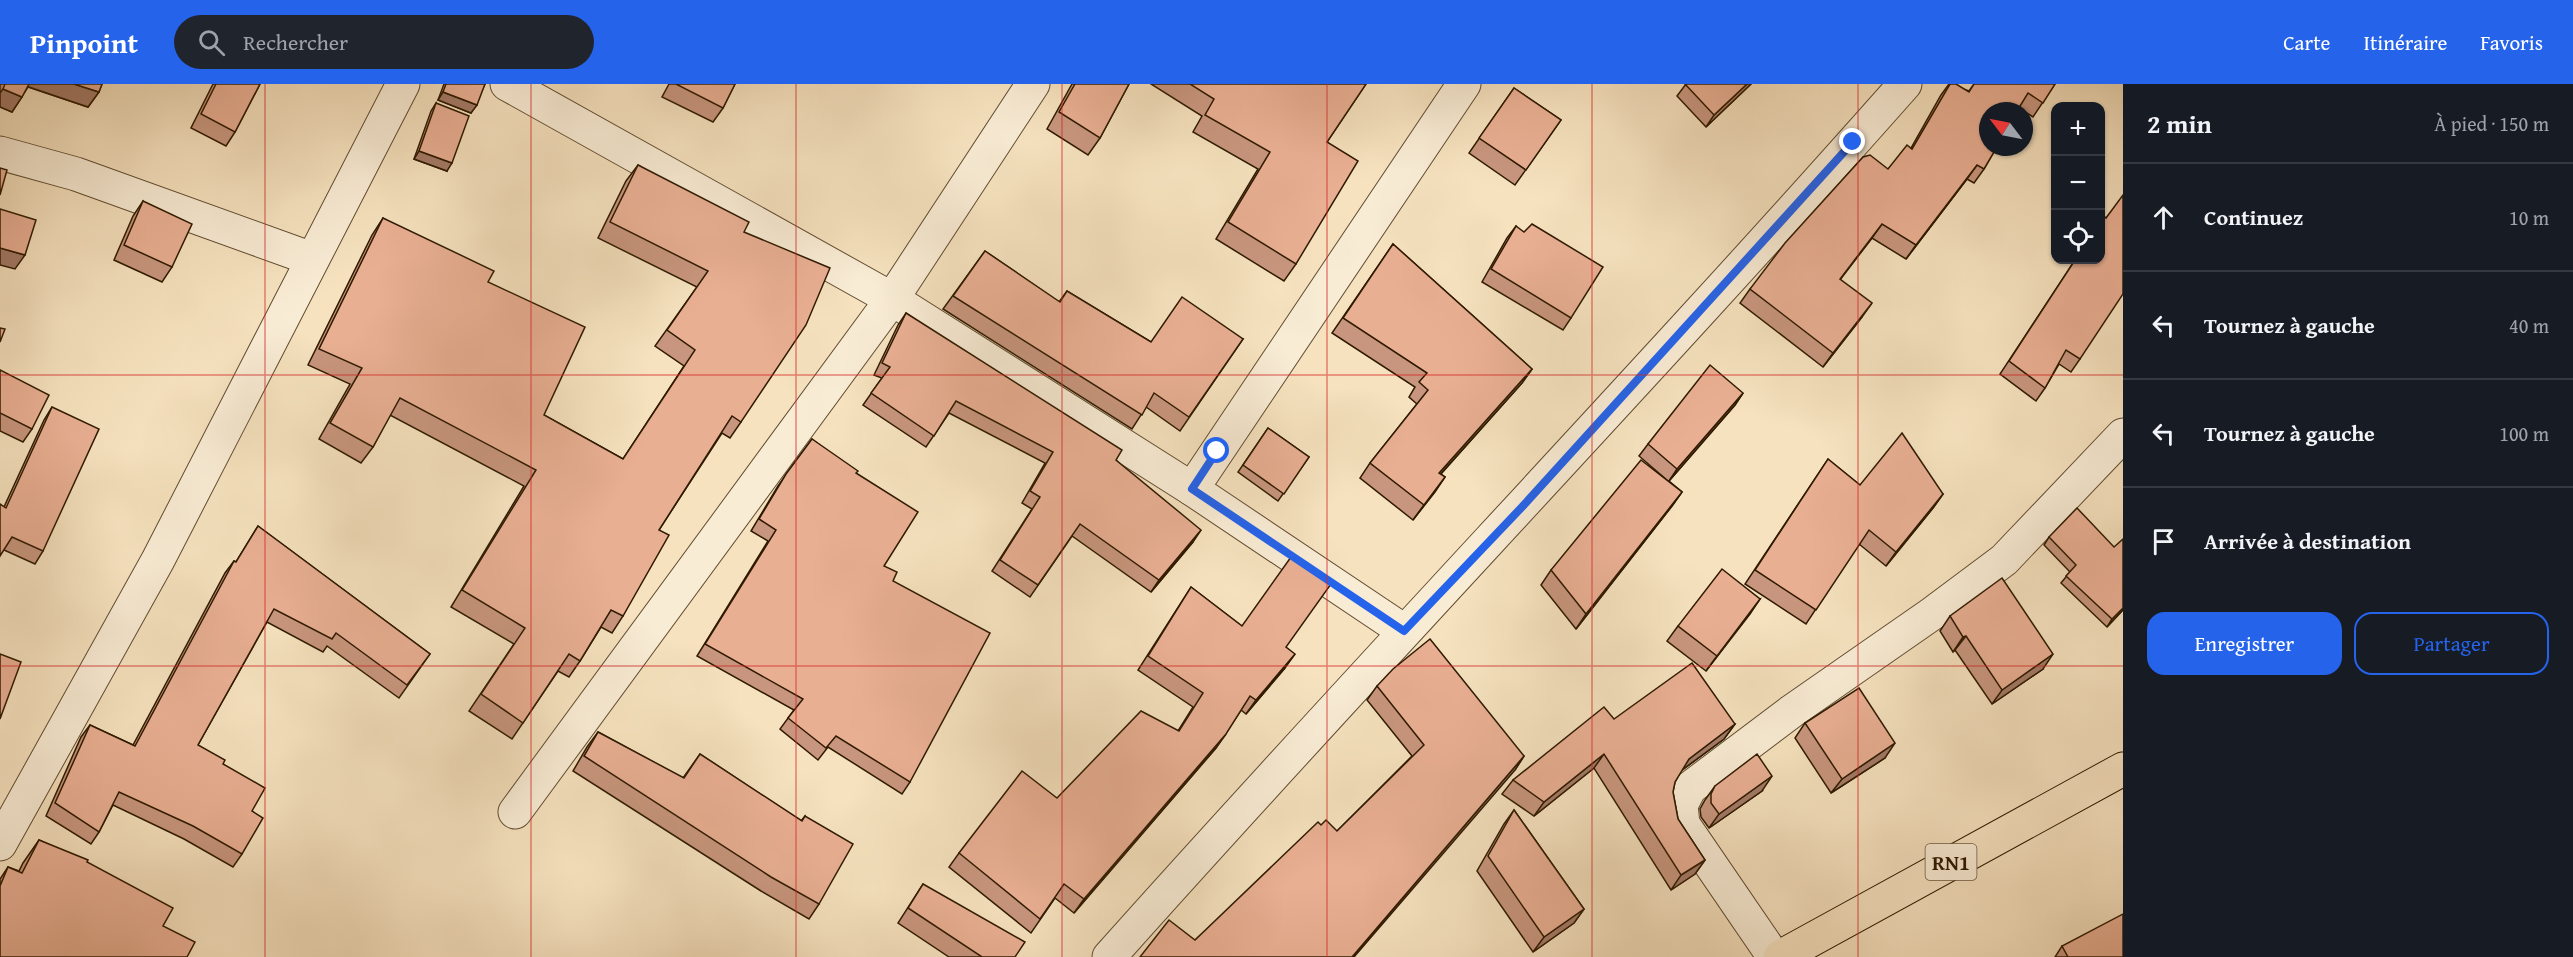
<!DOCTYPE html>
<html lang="fr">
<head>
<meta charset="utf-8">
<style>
  :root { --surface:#171b24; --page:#20242c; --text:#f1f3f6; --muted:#9ea1a6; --line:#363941; --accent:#2563eb }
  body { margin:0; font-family:"Gentium Book Plus",serif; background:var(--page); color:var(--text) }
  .controls { position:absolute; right:18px; top:18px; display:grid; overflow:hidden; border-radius:12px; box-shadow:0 2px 4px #0004 }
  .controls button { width:54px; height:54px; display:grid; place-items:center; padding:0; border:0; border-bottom:2px solid var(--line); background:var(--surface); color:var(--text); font:30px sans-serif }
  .compass { position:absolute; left:1979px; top:18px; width:54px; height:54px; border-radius:50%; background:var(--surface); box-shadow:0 2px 4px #0004; rotate:302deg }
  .stop { position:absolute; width:18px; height:18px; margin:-14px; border:4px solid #2563eb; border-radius:50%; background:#fff }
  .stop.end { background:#2563eb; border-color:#fff; box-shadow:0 2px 6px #0008 }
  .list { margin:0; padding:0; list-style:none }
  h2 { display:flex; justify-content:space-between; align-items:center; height:78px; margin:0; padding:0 24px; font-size:26px }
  h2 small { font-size:20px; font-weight:400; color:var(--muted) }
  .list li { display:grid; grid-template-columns:39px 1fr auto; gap:18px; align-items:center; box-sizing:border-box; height:108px; padding:0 24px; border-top:2px solid var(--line) }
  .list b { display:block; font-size:22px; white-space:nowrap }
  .list em { font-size:20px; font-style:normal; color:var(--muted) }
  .actions { display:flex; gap:12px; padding:18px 24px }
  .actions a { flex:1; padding:14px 0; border:2px solid var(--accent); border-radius:18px; text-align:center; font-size:21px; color:var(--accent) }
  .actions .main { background:var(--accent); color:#fff }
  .icon { flex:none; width:33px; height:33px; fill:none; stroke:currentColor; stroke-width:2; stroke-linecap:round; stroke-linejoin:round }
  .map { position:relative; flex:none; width:2123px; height:873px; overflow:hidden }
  header { display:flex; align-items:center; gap:36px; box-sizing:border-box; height:84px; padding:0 30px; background:var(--accent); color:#fff }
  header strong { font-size:28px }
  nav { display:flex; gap:33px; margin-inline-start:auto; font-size:21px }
  .search { width:420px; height:54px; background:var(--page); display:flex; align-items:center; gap:15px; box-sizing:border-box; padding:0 21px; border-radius:33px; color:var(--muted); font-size:22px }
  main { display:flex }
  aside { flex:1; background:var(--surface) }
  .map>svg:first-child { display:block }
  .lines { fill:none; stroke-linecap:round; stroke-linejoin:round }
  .minor-casing { stroke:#614c30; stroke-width:35 }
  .highway-casing { stroke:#2f1a00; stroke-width:35 }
  .minor { stroke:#f9ecd5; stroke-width:33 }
  .highway { stroke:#f6e2bf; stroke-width:33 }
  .wall { fill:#c8967e; stroke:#2f1a00; stroke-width:1.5 }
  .shaded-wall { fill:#a37a67; stroke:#2f1a00; stroke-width:1.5 }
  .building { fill:#e9af93; stroke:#2f1a00; stroke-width:1.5 }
  .route { stroke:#2563eb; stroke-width:8 }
  .grid { fill:none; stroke:#d62828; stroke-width:1.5; stroke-opacity:0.55 }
  .labels { text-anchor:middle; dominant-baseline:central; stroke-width:6; stroke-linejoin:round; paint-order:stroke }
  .shield { fill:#f9ecd5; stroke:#6c5940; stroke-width:1.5 }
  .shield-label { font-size:21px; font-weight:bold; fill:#2f1a00 }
</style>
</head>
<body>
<header>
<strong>Pinpoint</strong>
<div class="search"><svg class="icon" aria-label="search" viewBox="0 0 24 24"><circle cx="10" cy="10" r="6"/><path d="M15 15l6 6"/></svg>Rechercher</div>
<nav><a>Carte</a><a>Itinéraire</a><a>Favoris</a></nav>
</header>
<main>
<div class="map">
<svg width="2123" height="873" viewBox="0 0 2123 873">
  <rect width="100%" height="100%" fill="#f6e2bf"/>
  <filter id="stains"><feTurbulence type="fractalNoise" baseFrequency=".00333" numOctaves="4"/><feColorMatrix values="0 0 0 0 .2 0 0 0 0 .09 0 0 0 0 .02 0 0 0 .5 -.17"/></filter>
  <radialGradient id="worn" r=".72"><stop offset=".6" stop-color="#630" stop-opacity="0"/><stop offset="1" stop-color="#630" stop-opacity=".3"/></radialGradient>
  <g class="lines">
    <g class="minor-casing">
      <g id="minor">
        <path d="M 507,0 L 892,215 L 1192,405 L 1404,547"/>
        <path d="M 0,69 L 76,90 L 312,175"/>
        <path d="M 1192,405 L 1464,0"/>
        <path d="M 515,728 L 892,215 L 1033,0"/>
        <path d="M 0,760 L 158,476 L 403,0"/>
        <path d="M 1109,873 C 1371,579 1644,295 1905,0"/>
        <path d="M 1774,873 L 1683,740 L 1681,721 L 1690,704 L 1792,627 L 1933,529 L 2004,476 L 2123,351"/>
      </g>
    </g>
    <g class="highway-casing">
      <path id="highway" d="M 1780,873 L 2123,685"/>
    </g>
    <use href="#minor" class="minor"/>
    <use href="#highway" class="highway"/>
  </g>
  <g class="wall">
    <path d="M 0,0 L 102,0 L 99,8 L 88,23 L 28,3 L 12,28 L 0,23 Z"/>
    <path d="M 213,0 L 260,0 L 235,48 L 226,62 L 191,44 Z"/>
    <path d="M 444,0 L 485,0 L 471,29 L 438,16 Z"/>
    <path d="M 669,0 L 735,0 L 723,24 L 713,38 L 662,13 Z"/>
    <path d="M 1072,0 L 1129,0 L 1100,54 L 1088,71 L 1047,45 Z"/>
    <path d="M 1151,0 L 1366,0 L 1327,58 L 1296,180 L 1284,197 L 1216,155 L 1258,85 L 1193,48 L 1202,32 Z"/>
    <path d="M 1686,0 L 1751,0 L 1706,43 L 1677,12 Z"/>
    <path d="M 1949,0 L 1969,7 L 1974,0 L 2055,0 L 2033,33 L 2019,24 L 1984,85 L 1974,99 L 1967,95 L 1906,175 L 1872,154 L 1840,195 L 1862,233 L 1823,283 L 1740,219 L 1750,205 L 1888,85 L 1911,64 L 1941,11 Z"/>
    <path d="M 1514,4 L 1561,36 L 1515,101 L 1469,69 Z"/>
    <path d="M 436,19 L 447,87 L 414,75 L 431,27 Z"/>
    <path d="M 638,81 L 744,148 L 741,338 L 730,354 L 722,349 L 659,446 L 623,532 L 612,549 L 601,543 L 580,577 L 569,593 L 558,587 L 512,655 L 469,627 L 514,560 L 451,523 L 524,402 L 390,331 L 373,363 L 361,379 L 319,355 L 350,300 L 308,281 L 372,151 L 383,134 L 488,198 L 544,331 L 623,375 L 684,282 L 655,262 L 697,203 L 598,154 L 626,97 Z"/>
    <path d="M 143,117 L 172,183 L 162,198 L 114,176 L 133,132 Z"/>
    <path d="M 1516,142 L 1571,234 L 1563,246 L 1482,198 L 1507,154 Z"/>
    <path d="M 1393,160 L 1532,285 L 1522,299 L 1441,390 L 1445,393 L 1413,436 L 1360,394 L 1370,379 L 1417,320 L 1409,313 L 1415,303 L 1332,249 Z"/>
    <path d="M 985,167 L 1059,218 L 1067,207 L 1151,258 L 1243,255 L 1180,347 L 1146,323 L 1132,345 L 943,225 Z"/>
    <path d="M 2075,176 L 2100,176 L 2080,275 L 2071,288 L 2059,280 L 2045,304 L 2036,317 L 2000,290 Z"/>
    <path d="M 906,229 L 1116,376 L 1193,458 L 1151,508 L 1072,452 L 1030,513 L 992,487 L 1032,425 L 1022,419 L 1045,379 L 949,329 L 926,363 L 863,321 L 882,294 L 874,291 L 898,241 Z"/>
    <path d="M 0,286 L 32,345 L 23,358 L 0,347 Z"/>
    <path d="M 1743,309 L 1735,321 L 1669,397 L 1682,408 L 1672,422 L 1576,545 L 1541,501 L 1551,486 L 1668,397 L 1639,372 L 1648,360 Z"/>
    <path d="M 52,323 L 43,467 L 35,480 L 4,466 L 4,423 L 44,336 Z"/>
    <path d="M 1268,344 L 1309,373 L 1278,417 L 1238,388 Z"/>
    <path d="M 812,355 L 856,389 L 884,482 L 893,497 L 910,698 L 902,710 L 828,663 L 818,676 L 780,645 L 794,626 L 697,572 L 768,457 L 751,447 L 778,402 Z"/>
    <path d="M 1828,375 L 1860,401 L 1943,410 L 1933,424 L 1886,482 L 1859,460 L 1806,540 L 1745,500 Z"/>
    <path d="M 258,442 L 430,570 L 399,614 L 327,562 L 323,568 L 267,538 L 198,661 L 223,680 L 252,727 L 242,770 L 233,783 L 184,755 L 113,721 L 99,748 L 91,760 L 46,732 L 81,653 L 90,641 L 133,661 L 225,489 L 234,477 L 236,478 Z"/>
    <path d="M 2049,453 L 2114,463 L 2123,526 L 2107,543 L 2061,499 L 2070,488 L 2044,461 Z"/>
    <path d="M 1191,503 L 1242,542 L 1286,563 L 1285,584 L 1246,630 L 1241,626 L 1216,664 L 1074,829 L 1055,814 L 1031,849 L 949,783 L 959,769 L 1178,647 L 1193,623 L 1138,586 Z"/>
    <path d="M 1760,515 L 1706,587 L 1667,557 L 1678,542 Z"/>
    <path d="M 1950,532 L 2043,585 L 1992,620 L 1955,566 L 1953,568 L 1940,547 Z"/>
    <path d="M 1377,602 L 1524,672 L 1515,686 L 1195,856 L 1321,741 L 1337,747 L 1412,672 L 1367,616 Z"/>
    <path d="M 1614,635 L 1735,640 L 1724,655 L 1681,687 L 1675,698 L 1673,708 L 1678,735 L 1705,776 L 1695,790 L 1671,806 L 1594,684 L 1534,732 L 1502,710 L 1513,696 Z"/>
    <path d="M 1805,639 L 1885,674 L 1831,709 L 1795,654 Z"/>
    <path d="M 598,648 L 683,694 L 700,670 L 801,737 L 805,732 L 819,820 L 809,835 L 761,807 L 573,687 L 587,663 Z"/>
    <path d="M 1715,702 L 1762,707 L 1709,744 L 1701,733 L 1700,725 L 1705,716 Z"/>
    <path d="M 1514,726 L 1584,825 L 1574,839 L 1533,868 L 1477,787 L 1504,740 Z"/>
    <path d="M 39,756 L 87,778 L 163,842 L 0,873 L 0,795 L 8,783 L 19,787 L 23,779 Z"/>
    <path d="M 923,800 L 1015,873 L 949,873 L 898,839 Z"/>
    <path d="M 2062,862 L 2123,873 L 2055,873 Z"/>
  </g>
  <g class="shaded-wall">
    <path d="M 27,0 L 74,0 L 99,8 L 88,23 L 26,2 Z"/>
    <path d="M 1747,0 L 1751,0 L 1706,43 L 1714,31 Z"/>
    <path d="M 3,5 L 22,13 L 12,28 L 0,23 L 0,9 Z"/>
    <path d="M 443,8 L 477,21 L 471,29 L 438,16 Z"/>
    <path d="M 419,67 L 452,79 L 447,87 L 414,75 Z"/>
    <path d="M 1977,81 L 1967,95 L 1906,175 L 1916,161 Z"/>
    <path d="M 1882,140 L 1872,154 L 1830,209 L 1840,195 Z"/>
    <path d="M 0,164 L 25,171 L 15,185 L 0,181 Z"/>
    <path d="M 1872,219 L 1862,233 L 1823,283 L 1833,269 Z"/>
    <path d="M 1532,285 L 1522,299 L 1429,403 L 1439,389 Z"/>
    <path d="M 1743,309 L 1735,321 L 1669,397 L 1677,385 Z"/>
    <path d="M 1445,393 L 1435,408 L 1413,436 L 1424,421 Z"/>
    <path d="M 1682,408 L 1672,422 L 1576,545 L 1586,530 Z"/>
    <path d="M 1943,410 L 1933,424 L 1886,482 L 1896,468 Z"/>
    <path d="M 1201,446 L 1193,458 L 1151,508 L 1159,496 Z"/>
    <path d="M 1760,515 L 1750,530 L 1706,587 L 1717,572 Z"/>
    <path d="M 2123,524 L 2123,526 L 2107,543 L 2112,535 Z"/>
    <path d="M 1966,552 L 1955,566 L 1953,568 L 1963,553 Z"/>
    <path d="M 1295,570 L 1285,584 L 1246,630 L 1256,616 Z"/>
    <path d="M 2053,570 L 2043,585 L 1992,620 L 2002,606 Z"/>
    <path d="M 1735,640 L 1724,655 L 1678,689 L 1689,675 Z"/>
    <path d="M 1226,650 L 1216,664 L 1074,829 L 1084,815 Z"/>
    <path d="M 1895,659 L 1885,674 L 1831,709 L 1842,695 Z"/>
    <path d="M 1604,670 L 1594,684 L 1534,732 L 1544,718 Z"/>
    <path d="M 1524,672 L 1515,686 L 1354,873 L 1352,873 Z"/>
    <path d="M 1772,692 L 1762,707 L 1709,744 L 1719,730 Z"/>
    <path d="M 1705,776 L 1695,790 L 1671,806 L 1681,791 Z"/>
    <path d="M 1584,825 L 1574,839 L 1533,868 L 1544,853 Z"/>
  </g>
  <g class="building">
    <path d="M 5,0 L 29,0 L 22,13 L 3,5 Z"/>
    <path d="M 74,0 L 102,0 L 99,8 Z"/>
    <path d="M 216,0 L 260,0 L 235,48 L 201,30 Z"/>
    <path d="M 446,0 L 485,0 L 477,21 L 443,8 Z"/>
    <path d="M 676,0 L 735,0 L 723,24 Z"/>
    <path d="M 1075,0 L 1129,0 L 1100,54 L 1059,28 Z"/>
    <path d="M 1190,0 L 1366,0 L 1327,58 L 1358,77 L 1296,180 L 1228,138 L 1270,68 L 1205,31 L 1214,15 Z"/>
    <path d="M 1685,0 L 1747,0 L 1714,31 Z"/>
    <path d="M 1950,0 L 1956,0 L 1969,8 L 1974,0 L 2055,0 L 2043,19 L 2028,9 L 2017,27 L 1988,27 L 1988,63 L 1997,63 L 1984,85 L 1977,81 L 1916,161 L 1882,140 L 1840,195 L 1872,219 L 1833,269 L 1750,205 L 1785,159 L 1863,73 L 1870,71 L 1888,85 L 1907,61 L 1912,65 Z"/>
    <path d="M 1514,4 L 1561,36 L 1526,86 L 1479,54 Z"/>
    <path d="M 436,19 L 469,32 L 452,79 L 419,67 Z"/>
    <path d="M 638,81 L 749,138 L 744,148 L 830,184 L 806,241 L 741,338 L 732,332 L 659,446 L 669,451 L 623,532 L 611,526 L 580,577 L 569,570 L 523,639 L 481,610 L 525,544 L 462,506 L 536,386 L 400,314 L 373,363 L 330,339 L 362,284 L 319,265 L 383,134 L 494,187 L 488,198 L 585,243 L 544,331 L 623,375 L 695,266 L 667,246 L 708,187 L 610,138 Z"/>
    <path d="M 0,84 L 7,86 L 0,111 Z"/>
    <path d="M 2123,111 L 2123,210 L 2080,275 L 2066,266 L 2045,304 L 2009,277 L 2075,176 L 2100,176 L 2100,137 L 2104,132 L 2106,134 Z"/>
    <path d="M 143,117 L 192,140 L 172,183 L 124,161 Z"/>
    <path d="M 0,125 L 36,136 L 25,171 L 0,164 Z"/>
    <path d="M 1532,140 L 1603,183 L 1571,234 L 1491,185 L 1516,142 L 1524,148 Z"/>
    <path d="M 1393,160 L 1532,285 L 1439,389 L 1445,393 L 1424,421 L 1370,379 L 1428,306 L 1419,298 L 1427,289 L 1343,234 Z"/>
    <path d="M 985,167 L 1060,218 L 1067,207 L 1151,258 L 1182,213 L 1243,255 L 1189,333 L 1154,309 L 1142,331 L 953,212 Z"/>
    <path d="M 906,229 L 1122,366 L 1116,376 L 1201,446 L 1159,496 L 1080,440 L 1038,501 L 1000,476 L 1040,413 L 1030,407 L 1053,368 L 956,317 L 934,352 L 871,309 L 890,283 L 882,279 Z"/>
    <path d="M 0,244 L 5,245 L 0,258 Z"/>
    <path d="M 1710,281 L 1743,309 L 1677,385 L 1648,360 Z"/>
    <path d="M 0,286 L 49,311 L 32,345 L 0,329 Z"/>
    <path d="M 52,323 L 99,345 L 43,467 L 12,453 L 0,472 L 0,420 L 6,424 Z"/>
    <path d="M 1268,344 L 1309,373 L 1284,410 L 1243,381 Z"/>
    <path d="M 1902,349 L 1943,410 L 1896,468 L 1869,446 L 1816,526 L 1755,486 L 1828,375 L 1860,401 Z"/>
    <path d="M 812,355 L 858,387 L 856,389 L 918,428 L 884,482 L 897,488 L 893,497 L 990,549 L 910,698 L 836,652 L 826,664 L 788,634 L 803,615 L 705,560 L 776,446 L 759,435 L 786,390 Z"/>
    <path d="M 1641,376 L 1682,408 L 1586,530 L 1551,486 Z"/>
    <path d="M 2077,424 L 2114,463 L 2123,455 L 2123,524 L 2112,535 L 2066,492 L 2076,481 L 2049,453 Z"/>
    <path d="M 258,442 L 430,570 L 407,601 L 336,549 L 332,555 L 274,525 L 198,661 L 225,676 L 223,680 L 265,704 L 252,727 L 263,734 L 242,770 L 193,742 L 119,708 L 99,748 L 55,719 L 90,641 L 135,662 L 234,477 L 236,478 Z"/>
    <path d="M 1291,473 L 1331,500 L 1286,563 L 1295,570 L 1256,616 L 1250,612 L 1226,650 L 1084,815 L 1064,800 L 1040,835 L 959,769 L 1022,687 L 1057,714 L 1141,627 L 1179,647 L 1203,609 L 1148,572 L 1191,503 L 1242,542 Z"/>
    <path d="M 1722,485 L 1760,515 L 1717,572 L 1678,542 Z"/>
    <path d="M 2002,494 L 2053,570 L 2002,606 L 1966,552 L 1963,553 L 1950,532 Z"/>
    <path d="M 1430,555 L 1524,672 L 1352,873 L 1140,873 L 1169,836 L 1195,856 L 1318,738 L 1321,741 L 1326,736 L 1337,747 L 1424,661 L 1377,602 L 1393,585 Z"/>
    <path d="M 0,570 L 21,578 L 0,635 Z"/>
    <path d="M 1692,579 L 1735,640 L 1689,675 L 1675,698 L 1673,708 L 1678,735 L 1705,776 L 1681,791 L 1604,670 L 1544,718 L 1513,696 L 1604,623 L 1614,635 Z"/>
    <path d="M 1859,604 L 1895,659 L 1842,695 L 1805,639 Z"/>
    <path d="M 598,648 L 684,694 L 700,670 L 802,737 L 805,732 L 853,760 L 819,820 L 771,793 L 584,672 Z"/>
    <path d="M 1757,670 L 1772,692 L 1719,730 L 1711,719 L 1711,710 L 1715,702 Z"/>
    <path d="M 1514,726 L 1584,825 L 1544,853 L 1488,772 Z"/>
    <path d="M 39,756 L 88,776 L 87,778 L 173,824 L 163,842 L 195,858 L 187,873 L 0,873 L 0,802 L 8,783 L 22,789 Z"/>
    <path d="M 923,800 L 1025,858 L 1015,873 L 982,873 L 908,824 Z"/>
    <path d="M 2123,830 L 2123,873 L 2068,873 L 2062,862 Z"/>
  </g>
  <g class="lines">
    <path class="route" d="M 1217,367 L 1192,405 L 1404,547 L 1522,423 L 1853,58"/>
  </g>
  <path class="grid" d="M 265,0 L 265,873M 531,0 L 531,873M 796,0 L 796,873M 1062,0 L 1062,873M 1327,0 L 1327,873M 1592,0 L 1592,873M 1858,0 L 1858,873M 0,291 L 2123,291M 0,582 L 2123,582"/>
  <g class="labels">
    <rect class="shield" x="1925.5" y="760" width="51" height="36" rx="4.5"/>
    <g class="shield-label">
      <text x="1951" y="778">RN1</text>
    </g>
  </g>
  <rect width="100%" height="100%" filter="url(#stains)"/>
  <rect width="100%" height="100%" fill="url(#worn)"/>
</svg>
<div class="controls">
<button>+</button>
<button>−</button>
<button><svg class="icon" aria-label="locate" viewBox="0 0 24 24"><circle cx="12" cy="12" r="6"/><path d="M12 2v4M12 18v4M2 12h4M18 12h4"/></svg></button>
</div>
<svg class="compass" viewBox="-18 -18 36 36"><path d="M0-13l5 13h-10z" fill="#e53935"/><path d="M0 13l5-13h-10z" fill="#9ea1a6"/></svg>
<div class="stop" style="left:1217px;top:367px"></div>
<div class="stop end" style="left:1853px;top:58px"></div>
</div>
<aside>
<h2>2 min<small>À pied · 150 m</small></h2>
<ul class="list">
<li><svg class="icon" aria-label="ahead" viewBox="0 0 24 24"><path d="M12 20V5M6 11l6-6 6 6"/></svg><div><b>Continuez</b></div><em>10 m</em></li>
<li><svg class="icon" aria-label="left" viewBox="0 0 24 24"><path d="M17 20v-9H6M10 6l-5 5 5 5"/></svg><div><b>Tournez à gauche</b></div><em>40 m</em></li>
<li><svg class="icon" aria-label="left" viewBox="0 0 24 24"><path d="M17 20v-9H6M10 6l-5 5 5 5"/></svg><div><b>Tournez à gauche</b></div><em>100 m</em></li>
<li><svg class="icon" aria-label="arrive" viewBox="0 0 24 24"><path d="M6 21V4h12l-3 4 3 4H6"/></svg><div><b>Arrivée à destination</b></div></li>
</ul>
<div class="actions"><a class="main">Enregistrer</a><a>Partager</a></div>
</aside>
</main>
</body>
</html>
